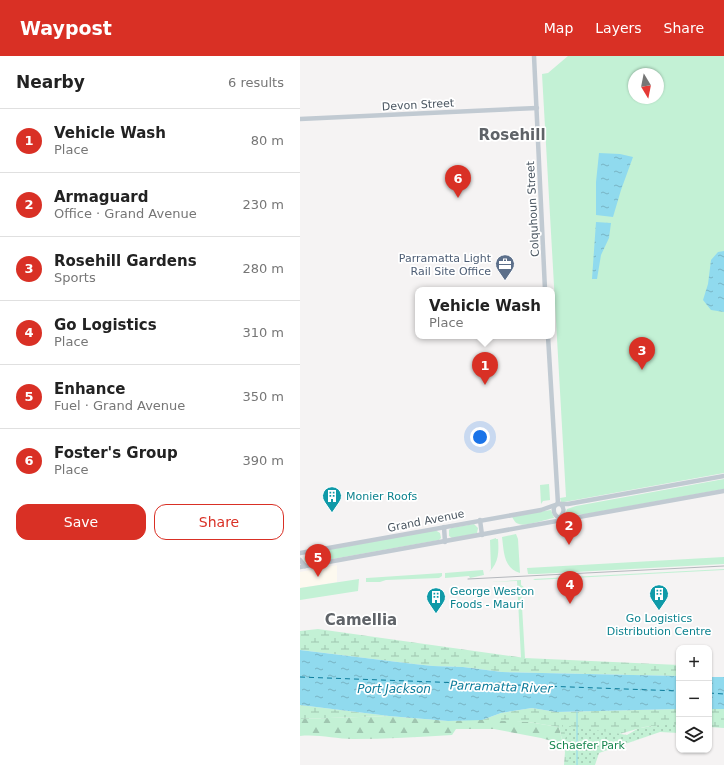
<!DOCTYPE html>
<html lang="en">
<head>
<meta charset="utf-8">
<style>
  :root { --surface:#fff; --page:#f2f2f2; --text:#222; --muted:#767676; --line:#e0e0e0; --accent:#d93025 }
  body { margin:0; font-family:"DejaVu Sans",sans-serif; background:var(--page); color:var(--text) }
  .controls { position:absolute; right:12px; bottom:12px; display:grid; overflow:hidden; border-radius:8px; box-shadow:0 1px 3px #0004 }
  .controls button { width:36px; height:36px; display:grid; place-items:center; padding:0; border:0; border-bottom:1px solid var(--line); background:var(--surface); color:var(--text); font:20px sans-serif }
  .compass { position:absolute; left:328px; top:12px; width:36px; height:36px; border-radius:50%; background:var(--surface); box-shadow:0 1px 3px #0004; rotate:170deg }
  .you { position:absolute; left:180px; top:381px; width:14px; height:14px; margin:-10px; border:3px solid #fff; border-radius:50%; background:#1a73e8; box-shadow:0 0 0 6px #1a73e833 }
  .badge { display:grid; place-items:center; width:26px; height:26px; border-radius:50%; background:var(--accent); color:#fff; font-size:13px; font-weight:700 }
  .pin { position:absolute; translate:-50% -33px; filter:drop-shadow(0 1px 2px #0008) }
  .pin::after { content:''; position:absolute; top:21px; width:14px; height:12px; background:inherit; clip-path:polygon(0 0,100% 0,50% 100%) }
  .popup { position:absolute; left:115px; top:231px; width:140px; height:52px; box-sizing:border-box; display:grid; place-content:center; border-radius:8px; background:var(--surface); filter:drop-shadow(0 1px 3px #0005); font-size:13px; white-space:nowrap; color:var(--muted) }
  .popup b { font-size:15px; color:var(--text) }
  .popup::after { content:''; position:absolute; left:50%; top:100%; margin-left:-8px; border:8px solid transparent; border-top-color:var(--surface) }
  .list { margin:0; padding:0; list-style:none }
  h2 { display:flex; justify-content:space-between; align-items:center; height:52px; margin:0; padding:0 16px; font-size:17px }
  h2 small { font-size:13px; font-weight:400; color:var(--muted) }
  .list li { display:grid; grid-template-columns:26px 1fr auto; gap:12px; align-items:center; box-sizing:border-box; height:64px; padding:0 16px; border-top:1px solid var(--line) }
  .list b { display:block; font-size:15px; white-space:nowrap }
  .list p { margin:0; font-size:13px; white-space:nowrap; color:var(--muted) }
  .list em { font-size:13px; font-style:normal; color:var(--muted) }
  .actions { display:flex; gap:8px; padding:12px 16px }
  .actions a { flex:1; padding:9px 0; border:1px solid var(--accent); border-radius:12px; text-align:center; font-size:14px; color:var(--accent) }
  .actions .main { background:var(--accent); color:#fff }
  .icon { flex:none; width:22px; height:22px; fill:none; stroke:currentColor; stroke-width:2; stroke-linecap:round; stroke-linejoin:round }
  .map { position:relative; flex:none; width:424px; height:709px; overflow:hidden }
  header { display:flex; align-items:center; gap:24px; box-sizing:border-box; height:56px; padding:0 20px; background:var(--accent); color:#fff }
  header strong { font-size:19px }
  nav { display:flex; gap:22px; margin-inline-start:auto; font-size:14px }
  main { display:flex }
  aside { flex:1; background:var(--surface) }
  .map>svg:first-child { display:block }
  .commercial { fill:#fdf9ef }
  .grass { fill:#c3f1d5; fill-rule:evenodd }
  .forest { fill:url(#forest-firs) }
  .wetland { fill:url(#wetland-marsh) }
  .park { fill:url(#park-dots) }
  .water { fill:url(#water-ripples) }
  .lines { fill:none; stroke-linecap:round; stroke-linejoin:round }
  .stream { stroke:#90daee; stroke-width:1 }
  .ferry { stroke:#0c7c9b; stroke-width:1; stroke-dasharray:5 4; stroke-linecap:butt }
  .street { stroke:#c1cad2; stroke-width:4.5 }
  .tram { stroke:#b5b8bd; stroke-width:1 }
  .labels { text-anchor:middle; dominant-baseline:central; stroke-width:3.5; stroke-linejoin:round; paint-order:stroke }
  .street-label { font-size:11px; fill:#4a5661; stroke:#fff }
  .service-label { font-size:11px; fill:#4e5e75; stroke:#fff; text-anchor:end }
  .culture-label { font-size:11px; fill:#0d838f; stroke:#fff; text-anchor:start }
  .park-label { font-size:11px; fill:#17864f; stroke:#fff }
  .water-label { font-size:12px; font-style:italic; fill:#0c7c9b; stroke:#fff }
  .district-label { font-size:15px; font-weight:bold; fill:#5f6368; stroke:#fff }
</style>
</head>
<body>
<header>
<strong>Waypost</strong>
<nav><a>Map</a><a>Layers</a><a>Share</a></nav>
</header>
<main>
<aside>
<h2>Nearby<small>6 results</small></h2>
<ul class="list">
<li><span class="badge">1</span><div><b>Vehicle Wash</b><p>Place</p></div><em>80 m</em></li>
<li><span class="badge">2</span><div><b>Armaguard</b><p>Office · Grand Avenue</p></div><em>230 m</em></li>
<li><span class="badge">3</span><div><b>Rosehill Gardens</b><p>Sports</p></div><em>280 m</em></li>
<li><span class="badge">4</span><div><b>Go Logistics</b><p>Place</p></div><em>310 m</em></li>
<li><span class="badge">5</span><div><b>Enhance</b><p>Fuel · Grand Avenue</p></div><em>350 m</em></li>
<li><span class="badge">6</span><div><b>Foster's Group</b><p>Place</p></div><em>390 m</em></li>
</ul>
<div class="actions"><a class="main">Save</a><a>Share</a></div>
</aside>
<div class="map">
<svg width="424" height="709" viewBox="0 0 424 709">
  <defs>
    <pattern id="forest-firs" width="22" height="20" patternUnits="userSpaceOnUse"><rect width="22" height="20" fill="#c3f1d5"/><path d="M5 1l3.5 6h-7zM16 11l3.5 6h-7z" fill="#a0c6b0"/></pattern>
    <pattern id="wetland-marsh" width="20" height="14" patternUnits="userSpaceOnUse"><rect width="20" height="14" fill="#c3f1d5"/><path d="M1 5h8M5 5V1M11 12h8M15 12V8" fill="none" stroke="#a0c6b0"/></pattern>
    <pattern id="park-dots" width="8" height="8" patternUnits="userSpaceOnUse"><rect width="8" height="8" fill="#c3f1d5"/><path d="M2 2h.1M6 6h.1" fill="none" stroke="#a0c6b0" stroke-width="1.8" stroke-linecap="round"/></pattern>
    <pattern id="water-ripples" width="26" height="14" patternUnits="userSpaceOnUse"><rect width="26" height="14" fill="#90daee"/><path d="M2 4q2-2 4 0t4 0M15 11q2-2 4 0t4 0" fill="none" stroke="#78b4c4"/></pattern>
  </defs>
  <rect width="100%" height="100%" fill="#f5f3f3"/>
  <path class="commercial" d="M 37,509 L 37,526 L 0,532 L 0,516 Z"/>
  <g class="grass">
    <path d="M 268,0 L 424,0 L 424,417 L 264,446 L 261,446 L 260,442 L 266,441 L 242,18 L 248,17 ZM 334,18 L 358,18 L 358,42 L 334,42 Z"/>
    <path d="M 424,423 L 424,433 L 286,458 L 265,459 L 267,453 L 276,450 Z"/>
    <path d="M 249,428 L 250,444 L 243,445 L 241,448 L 240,429 Z"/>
    <path d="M 251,454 L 254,462 C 246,463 225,471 219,468 C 215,467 214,464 212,461 L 224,458 Z"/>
    <path d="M 174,468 L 178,472 L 177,477 L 174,478 L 152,482 L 149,480 L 149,474 L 151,472 Z"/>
    <path d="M 135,474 L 140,477 L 141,482 L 139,484 L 10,507 L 5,506 L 4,503 L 6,498 Z"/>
    <path d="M 216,478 L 218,483 L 220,517 C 203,512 204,495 202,481 Z"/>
    <path d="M 196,482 L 196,483 L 198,483 C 199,495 199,507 189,516 L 191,513 L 190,484 Z"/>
    <path d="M 424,501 L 424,508 L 237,518 L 228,518 L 227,512 Z"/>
    <path d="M 424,513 L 424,514 L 235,524 L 233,523 Z"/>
    <path d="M 183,514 L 184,519 L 170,522 L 169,520 L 145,522 L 145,517 Z"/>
    <path d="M 142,517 L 142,520 L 139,522 L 86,524 L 80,526 L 66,526 L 66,522 L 67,522 Z"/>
    <path d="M 59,523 L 58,535 L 0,544 L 0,532 Z"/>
    <path d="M 221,524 L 221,529 L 225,532 L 221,533 L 225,602 L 221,602 L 217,525 L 191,526 Z"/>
  </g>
  <path class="forest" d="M 89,660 L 148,665 L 192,663 L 228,666 L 259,671 L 263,688 L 241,682 L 194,673 L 156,673 L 152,679 C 119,681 86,683 53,683 C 35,683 18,678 0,680 L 0,663 Z"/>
  <g class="wetland">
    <path d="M 18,573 L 225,602 L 379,609 L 379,620 L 202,616 L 163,611 L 133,610 L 114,608 L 0,594 L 0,575 Z"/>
    <path d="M 0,649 L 89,660 L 0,663 Z"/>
    <path d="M 232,652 L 256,656 L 379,653 L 379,670 L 366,669 L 344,671 L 316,679 L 299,690 L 293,709 L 264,709 L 265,696 L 259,671 L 228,666 L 182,664 L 201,657 Z"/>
    <path d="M 409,653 L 424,653 L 424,672 L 409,671 Z"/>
  </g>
  <path class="park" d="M 368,668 L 379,669 L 379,677 L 360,676 L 299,697 L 295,709 L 267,709 L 272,693 L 267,686 L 264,684 L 266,681 L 262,669 L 327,679 L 339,672 Z"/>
  <g class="water">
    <path d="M 299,97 L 320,98 L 333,101 L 321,134 L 313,161 L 296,159 L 296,126 Z"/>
    <path d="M 296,166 L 311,167 L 309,182 L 301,199 L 297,223 L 292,223 Z"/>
    <path d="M 424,195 L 424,256 L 411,254 L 403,244 L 408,228 L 411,204 L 418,196 Z"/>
    <path d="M 0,594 L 114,608 L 133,610 L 163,611 L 202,616 L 379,620 L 379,653 L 256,656 L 232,652 L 201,657 L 182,664 L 148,665 L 89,660 L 0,649 Z"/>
    <rect x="409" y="621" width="15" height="32"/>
  </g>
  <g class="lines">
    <path class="stream" d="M 277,709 L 277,656"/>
    <g class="ferry">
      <path d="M 0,621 L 379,635"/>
      <path d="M 409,637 L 424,638"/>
    </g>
    <g class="street">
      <path d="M 234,0 L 245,234"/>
      <path d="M 0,63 L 237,52"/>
      <path d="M 248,280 L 258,448"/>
      <path d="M 257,448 L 261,448 C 265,453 264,457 260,462 C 255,460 253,457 254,451 Z"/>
      <path d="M 260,448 L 268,448 L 424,420"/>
      <path d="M 180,464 L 182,479"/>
      <path d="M 144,471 L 145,486"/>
      <path d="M 0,497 L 241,454 L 255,449"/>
      <path d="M 0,504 L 5,510"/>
      <path d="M 0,511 L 424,435"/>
    </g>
    <path class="tram" d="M 168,523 L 424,510"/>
  </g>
  <defs>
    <g id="office-pin" transform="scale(1)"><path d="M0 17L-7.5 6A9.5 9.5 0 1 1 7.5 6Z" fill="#5c6f8a" stroke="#fff"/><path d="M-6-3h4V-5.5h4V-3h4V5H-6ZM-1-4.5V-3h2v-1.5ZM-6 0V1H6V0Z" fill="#fff"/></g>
    <g id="building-pin" transform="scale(1)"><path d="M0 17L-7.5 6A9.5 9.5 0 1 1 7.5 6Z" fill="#0f9aa8" stroke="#fff"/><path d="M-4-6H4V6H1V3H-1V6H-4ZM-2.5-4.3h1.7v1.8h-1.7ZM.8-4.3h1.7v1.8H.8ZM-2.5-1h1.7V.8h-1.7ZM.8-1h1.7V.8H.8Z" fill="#fff"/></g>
  </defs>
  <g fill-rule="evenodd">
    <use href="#office-pin" x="205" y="208"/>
    <use href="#building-pin" x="32" y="440"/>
    <use href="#building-pin" x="359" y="538"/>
    <use href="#building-pin" x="136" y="541"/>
  </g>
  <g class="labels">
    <g class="street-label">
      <text transform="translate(118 49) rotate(-3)">Devon Street</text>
      <text transform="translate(233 153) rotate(-93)">Colquhoun Street</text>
      <text transform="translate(126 465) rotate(-11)">Grand Avenue</text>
    </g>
    <g class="service-label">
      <text x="191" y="202">Parramatta Light<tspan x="191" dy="13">Rail Site Office</tspan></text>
    </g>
    <g class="culture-label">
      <text x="46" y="440">Monier Roofs</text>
      <text x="150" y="535">George Weston<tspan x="150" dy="13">Foods - Mauri</tspan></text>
      <text x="359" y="562" text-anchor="middle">Go Logistics<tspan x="359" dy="13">Distribution Centre</tspan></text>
    </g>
    <g class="park-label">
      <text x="287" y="689">Schaefer Park</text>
    </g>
    <g class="water-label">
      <text transform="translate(201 631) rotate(2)">Parramatta River</text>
      <text x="94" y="633">Port Jackson</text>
    </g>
    <g class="district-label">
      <text x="212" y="79">Rosehill</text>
      <text x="61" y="564">Camellia</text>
    </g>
  </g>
</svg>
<div class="controls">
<button>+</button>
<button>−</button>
<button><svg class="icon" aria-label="layers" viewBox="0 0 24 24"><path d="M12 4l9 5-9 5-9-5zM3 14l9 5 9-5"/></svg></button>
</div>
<svg class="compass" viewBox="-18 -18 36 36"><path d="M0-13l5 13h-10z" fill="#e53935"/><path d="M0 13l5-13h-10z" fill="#767676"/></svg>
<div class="you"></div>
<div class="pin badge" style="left:185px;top:329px">1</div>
<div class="popup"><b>Vehicle Wash</b>Place</div>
<div class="pin badge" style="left:269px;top:489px">2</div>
<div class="pin badge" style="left:342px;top:314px">3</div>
<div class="pin badge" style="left:270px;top:548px">4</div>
<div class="pin badge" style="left:18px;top:521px">5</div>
<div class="pin badge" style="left:158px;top:142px">6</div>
</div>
</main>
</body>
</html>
